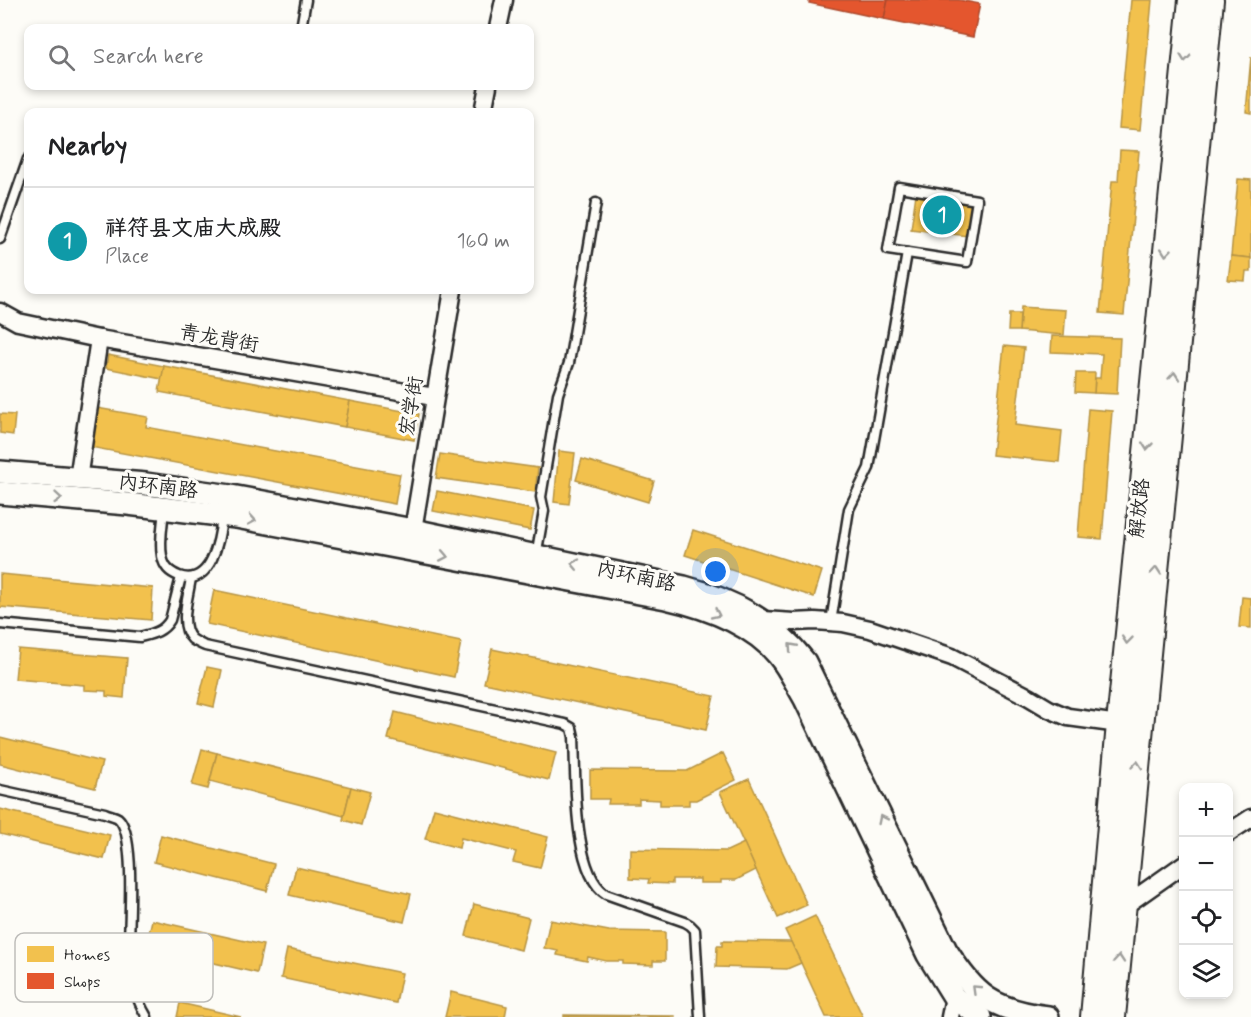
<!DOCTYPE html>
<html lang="en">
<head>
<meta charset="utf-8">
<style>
  :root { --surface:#fff; --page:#f6f6f6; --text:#202124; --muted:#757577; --line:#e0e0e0; --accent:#d1495b }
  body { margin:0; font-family:Mynerve,"LXGW WenKai TC",sans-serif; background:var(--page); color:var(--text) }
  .controls { position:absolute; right:18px; bottom:18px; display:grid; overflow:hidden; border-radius:12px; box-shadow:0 3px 9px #0003 }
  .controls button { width:54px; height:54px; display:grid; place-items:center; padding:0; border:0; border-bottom:2px solid var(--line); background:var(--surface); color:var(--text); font:30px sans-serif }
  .you { position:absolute; left:716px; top:572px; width:21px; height:21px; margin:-15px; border:4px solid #fff; border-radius:50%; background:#1a73e8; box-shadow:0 0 0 9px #1a73e833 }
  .badge { display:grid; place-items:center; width:39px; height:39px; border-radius:50%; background:var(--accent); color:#fff; font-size:20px; font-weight:700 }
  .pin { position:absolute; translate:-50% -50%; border:3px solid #fff; box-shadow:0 2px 6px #0006 }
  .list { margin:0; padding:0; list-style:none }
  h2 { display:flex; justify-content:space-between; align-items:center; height:78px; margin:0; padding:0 24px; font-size:26px }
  h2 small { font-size:20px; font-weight:400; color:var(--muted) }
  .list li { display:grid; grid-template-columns:39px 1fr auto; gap:18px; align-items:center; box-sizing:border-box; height:108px; padding:0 24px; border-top:2px solid var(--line) }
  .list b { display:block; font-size:22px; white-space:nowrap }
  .list p { margin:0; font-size:20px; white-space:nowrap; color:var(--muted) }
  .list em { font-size:20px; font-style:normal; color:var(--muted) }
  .icon { flex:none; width:33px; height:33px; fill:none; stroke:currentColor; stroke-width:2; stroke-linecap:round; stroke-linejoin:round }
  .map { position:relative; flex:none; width:1251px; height:1017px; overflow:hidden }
  .search { position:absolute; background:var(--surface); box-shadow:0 3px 9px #0003; left:24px; top:24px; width:510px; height:66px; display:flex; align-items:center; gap:15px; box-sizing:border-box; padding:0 21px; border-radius:12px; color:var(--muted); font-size:22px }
  .panel { position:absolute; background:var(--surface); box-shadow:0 3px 9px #0003; left:24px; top:108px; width:510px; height:186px; border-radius:12px }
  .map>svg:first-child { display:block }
  .homes { fill:#f2c14e; stroke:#b69444; stroke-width:1.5 }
  .shops { fill:#e4572e; stroke:#ac4a2d; stroke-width:1.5 }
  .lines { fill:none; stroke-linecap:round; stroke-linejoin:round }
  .service-casing { stroke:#2b2b2b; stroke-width:13 }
  .minor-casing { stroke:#2b2b2b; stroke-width:21 }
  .tertiary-casing { stroke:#2b2b2b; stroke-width:26 }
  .secondary-casing { stroke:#2b2b2b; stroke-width:28 }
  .service { stroke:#fdfcf7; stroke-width:8 }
  .minor { stroke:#fdfcf7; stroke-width:16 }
  .tertiary { stroke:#fdfcf7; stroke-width:21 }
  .secondary { stroke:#fdfcf7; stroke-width:24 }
  .oneway { stroke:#9e9e9b }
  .labels { text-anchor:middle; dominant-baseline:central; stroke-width:6; stroke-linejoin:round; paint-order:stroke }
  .street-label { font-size:20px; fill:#2b2b2b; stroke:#fdfcf7 }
  .key { fill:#fdfcf7; stroke:#bebdba; stroke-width:1.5 }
  .key-label { font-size:16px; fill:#2b2b2b }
</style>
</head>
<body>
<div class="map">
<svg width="1251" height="1017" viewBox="0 0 1251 1017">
  <rect width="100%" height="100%" fill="#fdfcf7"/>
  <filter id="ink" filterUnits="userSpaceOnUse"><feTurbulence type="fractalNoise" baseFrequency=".0167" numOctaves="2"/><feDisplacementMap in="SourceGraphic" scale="12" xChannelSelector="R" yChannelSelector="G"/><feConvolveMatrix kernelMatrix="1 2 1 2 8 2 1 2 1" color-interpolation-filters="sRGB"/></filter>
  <g filter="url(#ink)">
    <g class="homes">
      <path d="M 1131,0 L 1152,0 L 1140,130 L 1119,128 Z"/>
      <path d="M 1251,57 L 1251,113 L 1246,112 Z"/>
      <path d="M 1120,150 L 1139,151 L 1124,315 L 1100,313 L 1112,181 L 1118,181 Z"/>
      <path d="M 1238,179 L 1251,180 L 1251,258 L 1231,256 Z"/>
      <path d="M 916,194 L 973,201 L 968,236 L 911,229 Z"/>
      <path d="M 1231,256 L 1251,258 L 1251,271 L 1246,271 L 1245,281 L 1228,280 Z"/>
      <path d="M 1021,307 L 1066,310 L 1064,335 L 1019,331 Z"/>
      <path d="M 1009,314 L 1020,314 L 1019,331 L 1008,331 Z"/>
      <path d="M 1052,336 L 1120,338 L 1117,394 L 1094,393 L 1095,378 L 1100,378 L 1102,354 L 1051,352 Z"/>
      <path d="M 1004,346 L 1024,348 L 1015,425 L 1062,431 L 1059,462 L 992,455 Z"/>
      <path d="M 108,355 L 164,366 L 162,379 L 106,368 Z"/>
      <path d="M 164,366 L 350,401 L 345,427 L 159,392 Z"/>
      <path d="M 1076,373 L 1095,373 L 1094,393 L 1075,392 Z"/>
      <path d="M 350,401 L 419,414 L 414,440 L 345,427 Z"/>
      <path d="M 97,408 L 148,417 L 146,427 L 400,474 L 395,504 L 90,447 Z"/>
      <path d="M 1088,409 L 1112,411 L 1102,539 L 1078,537 Z"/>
      <path d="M 0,414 L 15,415 L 13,435 L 0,433 Z"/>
      <path d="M 559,451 L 575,453 L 569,504 L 554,502 Z"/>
      <path d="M 440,454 L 538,468 L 535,492 L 436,478 Z"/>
      <path d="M 582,459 L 654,481 L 648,502 L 576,480 Z"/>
      <path d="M 437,491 L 534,510 L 530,530 L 433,511 Z"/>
      <path d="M 693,530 L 822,571 L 814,597 L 685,555 Z"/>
      <path d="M 0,574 L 153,588 L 151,620 L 0,607 Z"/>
      <path d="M 214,590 L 461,642 L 454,677 L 207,624 Z"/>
      <path d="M 1242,597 L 1251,598 L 1251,628 L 1239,627 Z"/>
      <path d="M 18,649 L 127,658 L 124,698 L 106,696 L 106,691 L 84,690 L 84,685 L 15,679 Z"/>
      <path d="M 492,649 L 714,696 L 706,730 L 484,683 Z"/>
      <path d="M 207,667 L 222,670 L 214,707 L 198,703 Z"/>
      <path d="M 395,712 L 556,753 L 549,780 L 388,739 Z"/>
      <path d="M 0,737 L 102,762 L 95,788 L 0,764 Z"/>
      <path d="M 202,749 L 217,753 L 208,789 L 192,785 Z"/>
      <path d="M 217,753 L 351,787 L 344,816 L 210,781 Z"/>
      <path d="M 723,753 L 736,780 L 696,800 L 689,800 L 689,805 L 660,805 L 660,800 L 639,799 L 639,804 L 608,804 L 609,799 L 590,799 L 590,770 L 687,771 Z"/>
      <path d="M 749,779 L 807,905 L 778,918 L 720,792 Z"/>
      <path d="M 351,787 L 370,792 L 361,825 L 343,820 Z"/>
      <path d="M 434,808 L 548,837 L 540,868 L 513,862 L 516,852 L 461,838 L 459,848 L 425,839 Z"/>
      <path d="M 0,809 L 110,835 L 104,859 L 0,834 Z"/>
      <path d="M 161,835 L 274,864 L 267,891 L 154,862 Z"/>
      <path d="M 744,843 L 756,870 L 736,880 L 721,880 L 721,883 L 700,883 L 700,879 L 672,879 L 672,884 L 648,883 L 649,879 L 630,878 L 630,849 L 727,851 Z"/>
      <path d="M 296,867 L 411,894 L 404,922 L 289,895 Z"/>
      <path d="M 474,904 L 529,918 L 521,950 L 466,936 Z"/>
      <path d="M 815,916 L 863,1017 L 826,1017 L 801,963 L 785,930 Z"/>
      <path d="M 152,920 L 263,945 L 257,973 L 146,947 Z"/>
      <path d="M 550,920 L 609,931 L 665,932 L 665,961 L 653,961 L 653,965 L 623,964 L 623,961 L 606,961 L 588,957 L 587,961 L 557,955 L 558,951 L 544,948 Z"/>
      <path d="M 722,941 L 791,942 L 801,963 L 787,969 L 716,967 L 717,946 L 722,946 Z"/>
      <path d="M 287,949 L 402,973 L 396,1003 L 281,978 Z"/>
      <path d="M 451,992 L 507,1006 L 505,1017 L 445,1017 Z"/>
      <path d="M 180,1003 L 241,1017 L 177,1017 Z"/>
      <path d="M 564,1015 L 675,1016 L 675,1017 L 564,1017 Z"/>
    </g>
    <g class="shops">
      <path d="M 810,0 L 888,0 L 884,19 L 809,3 Z"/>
      <path d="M 888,0 L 959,0 L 980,4 L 973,37 L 884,19 Z"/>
    </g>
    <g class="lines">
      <g class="service-casing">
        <g id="service">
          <path d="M 301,28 L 306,0"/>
          <path d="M 899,187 L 977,200 L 967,262 L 888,250 Z"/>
          <path d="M 0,239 L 28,159"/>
          <path d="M 164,509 C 163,524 159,541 162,556 C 164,567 169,572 179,576 C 212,588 220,537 222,517"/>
          <path d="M 536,556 L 544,511 L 541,497 L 558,394 L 569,363 L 596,203"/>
          <path d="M 191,578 C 189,594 178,626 192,639 C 196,642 201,644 205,646 L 565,724 L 572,728 L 574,737 C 576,776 572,872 606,894 L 685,922 L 690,925 L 695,930 L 700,1017"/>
          <path d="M 831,622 L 849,509 L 869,468 L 907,253"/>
          <path d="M 0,624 L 140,637 C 152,634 163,632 170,620 L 181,577"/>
          <path d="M 0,790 L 105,813 C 109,815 115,816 118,818 C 137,834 128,928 129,955 C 130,976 136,999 147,1017"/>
        </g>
      </g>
      <g class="minor-casing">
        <g id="minor">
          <path d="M 498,28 L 504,0"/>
          <path d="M 483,112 L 488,86"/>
          <path d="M 0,312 L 18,322 L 99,339 L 434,397"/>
          <path d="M 78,479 L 99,339"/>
          <path d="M 413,530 L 453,290"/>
          <path d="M 763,620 L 794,622 L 815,621 L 843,623 L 870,629 L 952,657 L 1029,697 L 1049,709 L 1068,717 L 1119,724"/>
          <path d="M 1228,833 L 1251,818"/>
          <path d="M 1123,907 L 1184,864"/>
          <path d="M 950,1017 L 954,997"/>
        </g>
      </g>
      <g class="tertiary-casing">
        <g id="tertiary">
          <path d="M 0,472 L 146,484 L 231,496 L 413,530 L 684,587 C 733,600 773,621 805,662 L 946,950 C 975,996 993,1010 1048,1017"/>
          <path d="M 0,493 L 128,504 L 236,517 L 666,598 C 706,607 751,623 778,655 C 789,668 796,684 805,699 L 928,955 L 954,997 L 980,1017"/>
        </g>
      </g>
      <g class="secondary-casing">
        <g id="secondary">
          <path d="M 1093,1017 L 1119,724 L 1191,0"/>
          <path d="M 1113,1017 L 1211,0"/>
        </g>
      </g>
      <use href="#service" class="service"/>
      <use href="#minor" class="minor"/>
      <use href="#tertiary" class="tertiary"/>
      <use href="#secondary" class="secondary"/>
    </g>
    <defs><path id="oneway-chevron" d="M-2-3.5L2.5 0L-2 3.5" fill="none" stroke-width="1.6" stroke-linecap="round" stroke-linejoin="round" transform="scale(1.5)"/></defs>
    <g class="oneway">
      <use href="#oneway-chevron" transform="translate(1185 58) rotate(96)"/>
      <use href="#oneway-chevron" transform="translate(1166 252) rotate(96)"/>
      <use href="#oneway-chevron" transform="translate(1174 376) rotate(-85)"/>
      <use href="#oneway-chevron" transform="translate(1147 446) rotate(96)"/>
      <use href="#oneway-chevron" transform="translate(58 498) rotate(5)"/>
      <use href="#oneway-chevron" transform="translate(252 520) rotate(10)"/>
      <use href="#oneway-chevron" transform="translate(444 556) rotate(11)"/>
      <use href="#oneway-chevron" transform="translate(575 564) rotate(-168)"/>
      <use href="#oneway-chevron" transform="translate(1156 571) rotate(-85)"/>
      <use href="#oneway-chevron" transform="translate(716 614) rotate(25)"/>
      <use href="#oneway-chevron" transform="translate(1127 640) rotate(96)"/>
      <use href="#oneway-chevron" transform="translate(792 647) rotate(-132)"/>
      <use href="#oneway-chevron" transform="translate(1137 765) rotate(-85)"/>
      <use href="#oneway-chevron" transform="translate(882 819) rotate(-116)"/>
      <use href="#oneway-chevron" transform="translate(1119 959) rotate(-85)"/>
      <use href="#oneway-chevron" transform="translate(976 989) rotate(-136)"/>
    </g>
  </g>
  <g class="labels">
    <g class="street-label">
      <text transform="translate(219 339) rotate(10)">青龙背街</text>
      <text transform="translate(412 406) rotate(-81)">宏学街</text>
      <text transform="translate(158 487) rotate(7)">内环南路</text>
      <text transform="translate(1140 508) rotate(-84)">解放路</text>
      <text transform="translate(636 577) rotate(12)">内环南路</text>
    </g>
  </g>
  <rect x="15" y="933" width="198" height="69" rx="9" class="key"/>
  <rect x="27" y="946" width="27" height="16" fill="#f2c14e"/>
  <rect x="27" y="973" width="27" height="16" fill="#e4572e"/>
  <g class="key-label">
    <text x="64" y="960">Homes</text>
    <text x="64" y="987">Shops</text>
  </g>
</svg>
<div class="controls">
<button>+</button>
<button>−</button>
<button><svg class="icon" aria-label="locate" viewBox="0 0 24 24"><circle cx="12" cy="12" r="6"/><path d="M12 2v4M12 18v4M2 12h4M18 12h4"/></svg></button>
<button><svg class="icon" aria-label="layers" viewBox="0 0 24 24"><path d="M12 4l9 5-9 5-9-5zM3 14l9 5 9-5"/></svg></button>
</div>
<div class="you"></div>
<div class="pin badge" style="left:942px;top:215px;background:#0f9aa8">1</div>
<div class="search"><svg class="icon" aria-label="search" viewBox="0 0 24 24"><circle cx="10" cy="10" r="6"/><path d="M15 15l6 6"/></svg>Search here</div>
<section class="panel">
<h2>Nearby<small></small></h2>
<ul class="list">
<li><span class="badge" style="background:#0f9aa8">1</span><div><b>祥符县文庙大成殿</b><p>Place</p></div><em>160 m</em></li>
</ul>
</section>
</div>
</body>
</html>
